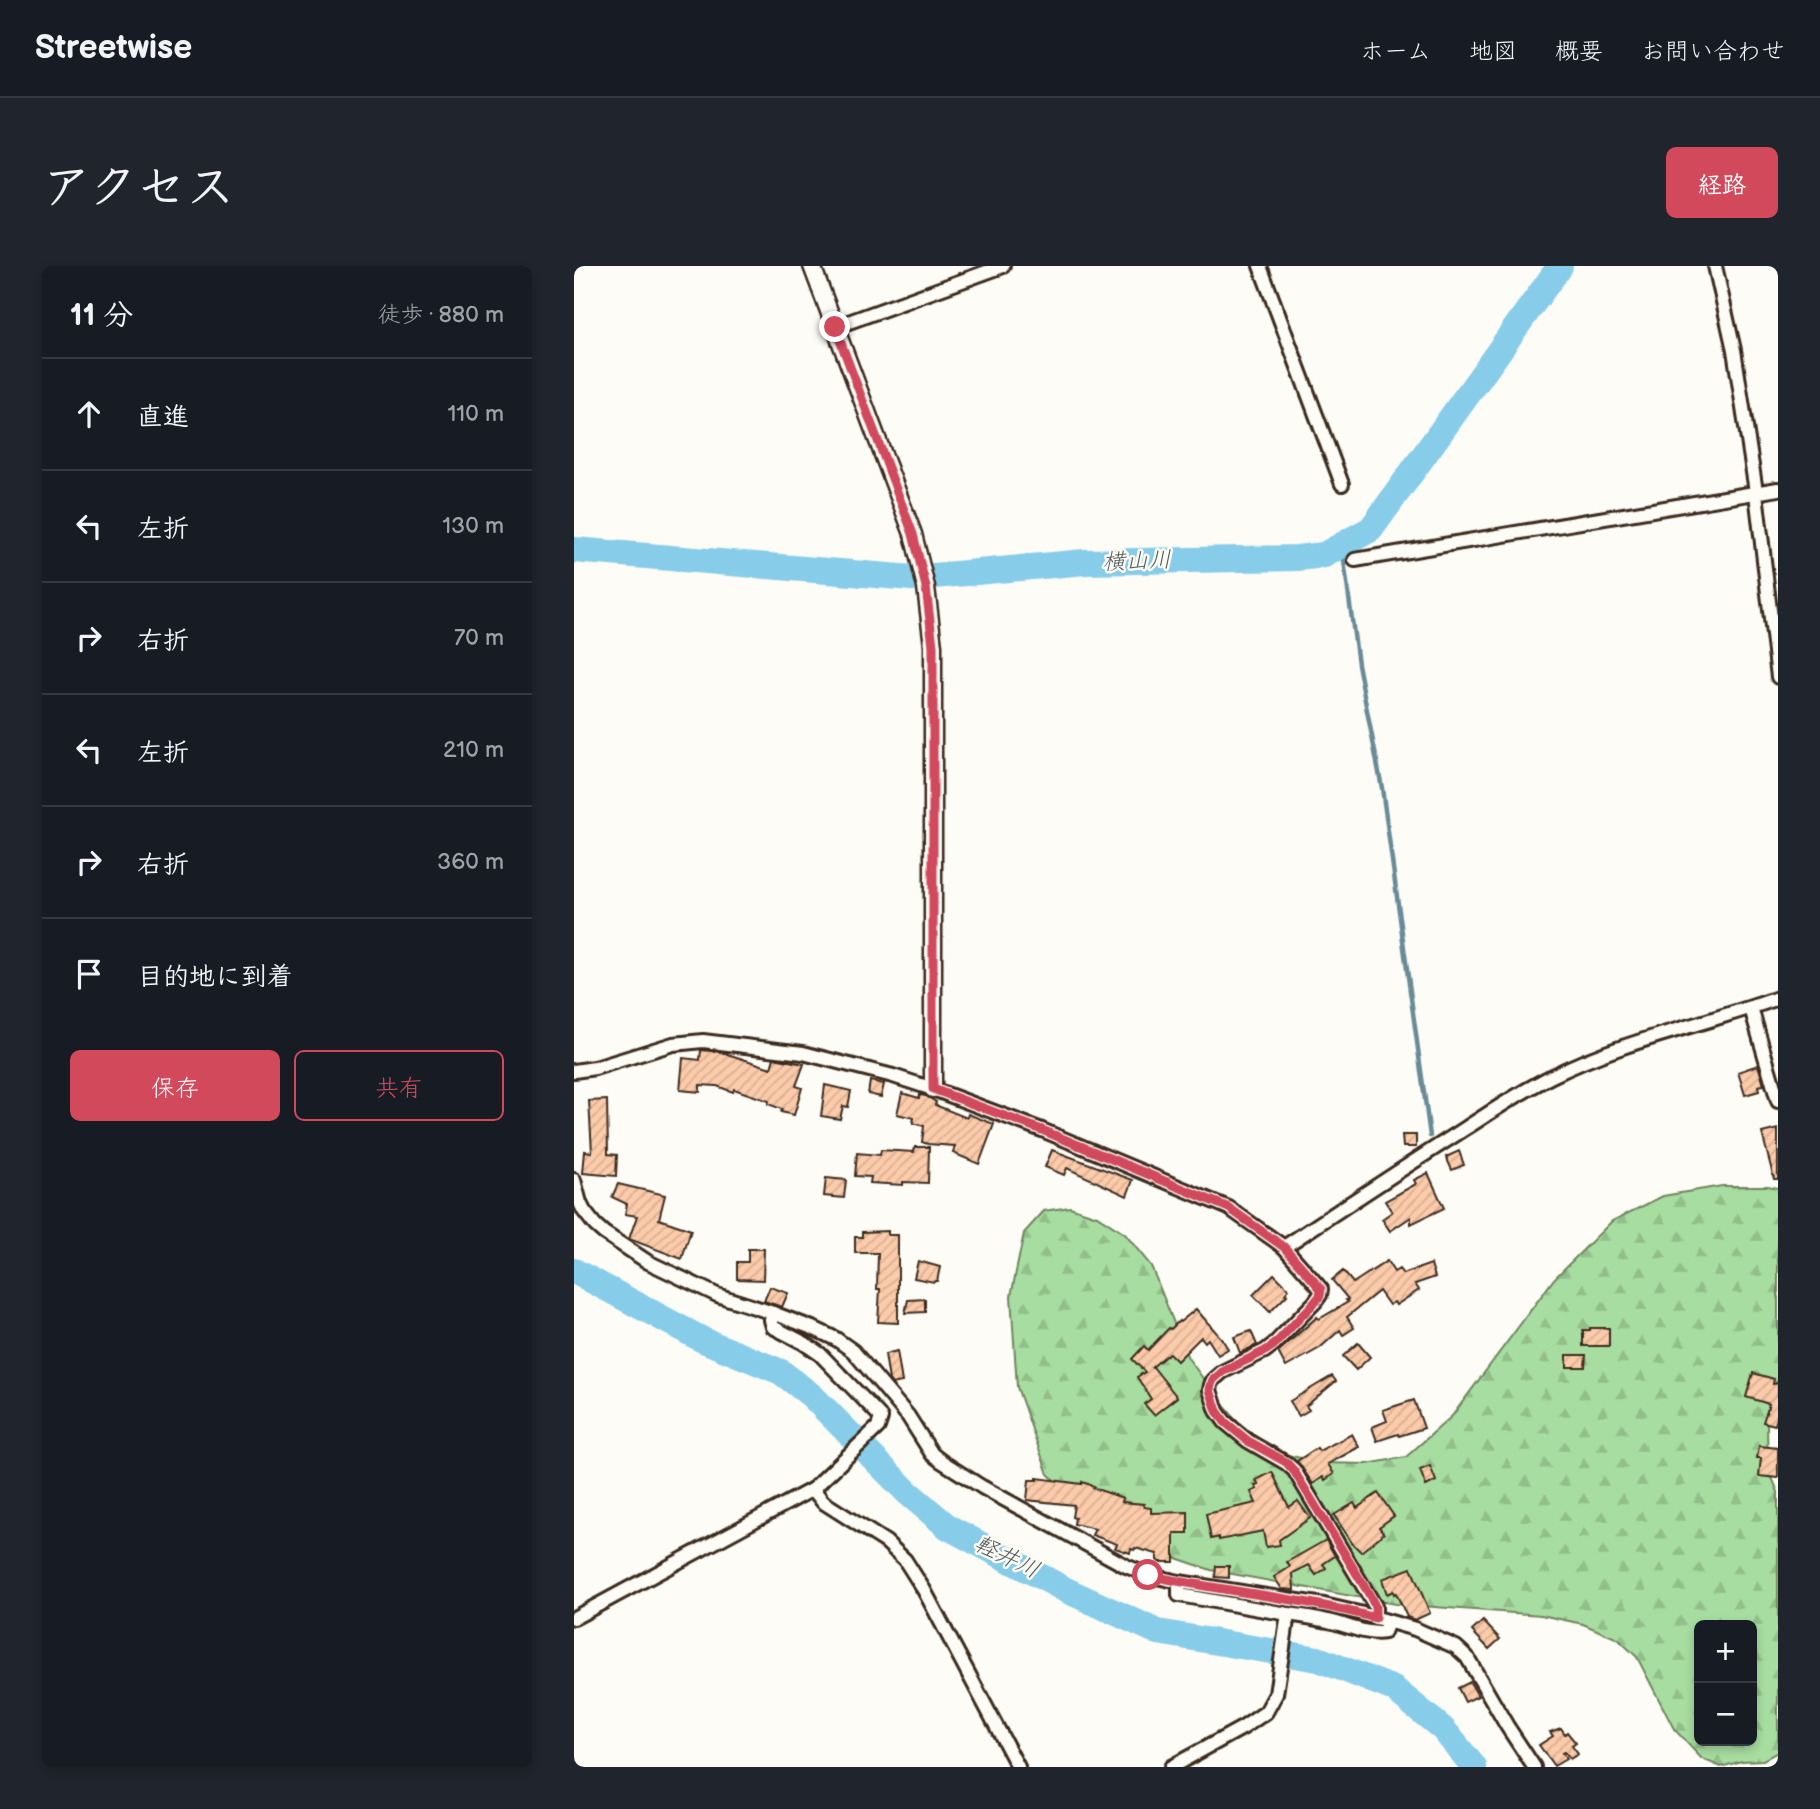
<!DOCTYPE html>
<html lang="ja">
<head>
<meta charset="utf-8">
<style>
  :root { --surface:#171b24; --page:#20242c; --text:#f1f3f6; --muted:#9ea1a6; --line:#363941; --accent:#d1495b }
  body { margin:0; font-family:"Balsamiq Sans","Klee One",sans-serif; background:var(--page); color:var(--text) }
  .controls { position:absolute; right:21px; bottom:21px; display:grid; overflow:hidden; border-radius:10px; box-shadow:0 4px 10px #0003 }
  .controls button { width:63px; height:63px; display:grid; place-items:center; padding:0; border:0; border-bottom:2px solid var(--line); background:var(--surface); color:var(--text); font:35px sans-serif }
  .stop { position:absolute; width:21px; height:21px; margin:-16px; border:5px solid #d1495b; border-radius:50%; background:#fff }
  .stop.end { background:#d1495b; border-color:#fff; box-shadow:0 2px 7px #0008 }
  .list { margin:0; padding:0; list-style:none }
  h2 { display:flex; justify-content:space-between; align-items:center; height:91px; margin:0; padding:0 28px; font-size:30px }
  h2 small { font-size:23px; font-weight:400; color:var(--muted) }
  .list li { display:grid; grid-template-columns:46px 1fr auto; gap:21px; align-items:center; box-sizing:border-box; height:112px; padding:0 28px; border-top:2px solid var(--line) }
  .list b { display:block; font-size:26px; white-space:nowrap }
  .list em { font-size:23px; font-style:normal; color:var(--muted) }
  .actions { display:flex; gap:14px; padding:21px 28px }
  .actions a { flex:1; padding:16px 0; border:2px solid var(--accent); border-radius:10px; text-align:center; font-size:24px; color:var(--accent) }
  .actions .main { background:var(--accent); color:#fff }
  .icon { flex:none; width:38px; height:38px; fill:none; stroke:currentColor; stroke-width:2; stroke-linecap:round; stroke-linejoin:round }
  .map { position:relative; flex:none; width:1204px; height:1501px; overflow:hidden; border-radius:10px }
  header { display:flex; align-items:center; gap:42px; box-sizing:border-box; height:98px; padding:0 35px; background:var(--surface); border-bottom:2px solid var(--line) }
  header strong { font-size:33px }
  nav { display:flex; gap:38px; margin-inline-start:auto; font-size:24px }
  .intro { display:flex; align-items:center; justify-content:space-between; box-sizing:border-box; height:168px; padding:0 42px }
  h1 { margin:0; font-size:49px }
  .button { padding:18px 32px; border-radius:10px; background:var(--accent); color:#fff; font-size:24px; font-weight:700 }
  main { display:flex; gap:42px; padding:0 42px }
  aside { flex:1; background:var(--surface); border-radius:10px; box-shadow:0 4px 10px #0003 }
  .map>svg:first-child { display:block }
  .forest { fill:url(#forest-firs); stroke:#71845f; stroke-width:2; fill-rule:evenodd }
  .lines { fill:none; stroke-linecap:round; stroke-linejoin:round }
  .stream { stroke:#698b97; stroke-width:4.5 }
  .river { stroke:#87cce8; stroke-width:26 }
  .building { fill:url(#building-hatch); stroke:#3b2a1e; stroke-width:2 }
  .minor-casing { stroke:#3b2a1e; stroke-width:18 }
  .tertiary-casing { stroke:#3b2a1e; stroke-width:21 }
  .minor { stroke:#fdfcf7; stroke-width:12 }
  .tertiary { stroke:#fdfcf7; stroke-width:16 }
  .route { stroke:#d1495b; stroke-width:9 }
  .labels { text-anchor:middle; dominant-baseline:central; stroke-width:5; stroke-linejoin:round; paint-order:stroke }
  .water-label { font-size:23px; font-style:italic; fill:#525b5b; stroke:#fdfcf7 }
</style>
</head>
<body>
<header>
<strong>Streetwise</strong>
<nav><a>ホーム</a><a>地図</a><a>概要</a><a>お問い合わせ</a></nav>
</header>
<div class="intro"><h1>アクセス</h1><a class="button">経路</a></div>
<main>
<aside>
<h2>11 分<small>徒歩 · 880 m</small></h2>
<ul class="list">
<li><svg class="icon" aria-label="ahead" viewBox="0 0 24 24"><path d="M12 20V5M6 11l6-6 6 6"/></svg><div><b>直進</b></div><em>110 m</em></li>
<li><svg class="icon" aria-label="left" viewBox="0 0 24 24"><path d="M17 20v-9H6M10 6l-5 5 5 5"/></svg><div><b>左折</b></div><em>130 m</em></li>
<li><svg class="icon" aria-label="right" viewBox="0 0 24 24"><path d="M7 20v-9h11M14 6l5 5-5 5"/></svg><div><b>右折</b></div><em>70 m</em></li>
<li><svg class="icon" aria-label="left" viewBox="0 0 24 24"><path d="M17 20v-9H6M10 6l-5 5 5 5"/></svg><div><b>左折</b></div><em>210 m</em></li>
<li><svg class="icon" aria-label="right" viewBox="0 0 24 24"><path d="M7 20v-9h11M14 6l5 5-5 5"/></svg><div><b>右折</b></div><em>360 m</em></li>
<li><svg class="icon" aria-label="arrive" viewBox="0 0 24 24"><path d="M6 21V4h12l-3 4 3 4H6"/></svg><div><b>目的地に到着</b></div></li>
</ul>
<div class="actions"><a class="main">保存</a><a>共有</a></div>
</aside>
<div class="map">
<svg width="1204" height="1501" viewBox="0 0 1204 1501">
  <defs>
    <pattern id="forest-firs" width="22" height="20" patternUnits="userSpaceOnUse" patternTransform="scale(1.75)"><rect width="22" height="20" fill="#a7dda0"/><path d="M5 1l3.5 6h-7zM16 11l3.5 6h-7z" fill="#91be89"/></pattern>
    <pattern id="building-hatch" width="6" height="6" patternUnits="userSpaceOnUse" patternTransform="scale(1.75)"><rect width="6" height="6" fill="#fbcbaa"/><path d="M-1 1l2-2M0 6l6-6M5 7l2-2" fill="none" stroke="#d8ae92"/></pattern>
  </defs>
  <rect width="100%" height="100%" fill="#fdfcf7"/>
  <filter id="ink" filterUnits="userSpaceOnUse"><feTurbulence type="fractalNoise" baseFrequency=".0143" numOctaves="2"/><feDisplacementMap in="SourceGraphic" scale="14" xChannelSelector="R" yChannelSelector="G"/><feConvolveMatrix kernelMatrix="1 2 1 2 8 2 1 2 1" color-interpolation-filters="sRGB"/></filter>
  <g filter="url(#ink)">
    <path class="forest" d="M 1148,920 L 1194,920 L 1204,922 L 1204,1114 L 1202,1117 L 1193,1159 L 1194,1202 L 1204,1226 L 1204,1486 L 1189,1494 L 1168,1495 L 1147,1501 L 1128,1493 L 1100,1463 L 1063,1391 L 1044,1373 L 1009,1358 L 967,1349 L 821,1338 L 637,1304 L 567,1280 L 519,1252 L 474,1208 L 443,1121 L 437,1030 L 450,967 L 470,945 L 496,941 L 523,950 L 551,968 L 577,1000 L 614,1092 L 642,1130 L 663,1155 L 687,1175 L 714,1189 L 747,1197 L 793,1198 L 832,1191 L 878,1150 L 980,1013 L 1038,955 L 1089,930 ZM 1125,1359 L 1178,1359 L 1178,1475 L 1125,1475 Z"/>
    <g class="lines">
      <path class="stream" d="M 768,280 L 784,398 L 808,522 L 856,870"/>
      <g class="river">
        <path d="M 0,284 L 338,312 L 511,296 L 723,292 L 750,289 L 797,263 L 986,0"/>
        <path d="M 0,1005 L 129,1074 L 207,1106 L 238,1130 L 333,1226 L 374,1261 L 492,1324 L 584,1366 L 744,1393 L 820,1423 L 869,1463 L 900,1501"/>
      </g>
    </g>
    <g class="building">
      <path d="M 127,784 L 147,786 L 197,802 L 200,792 L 230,798 L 222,820 L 228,822 L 220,849 L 207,846 L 208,843 L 194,838 L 195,835 L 160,823 L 159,826 L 143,820 L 126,819 L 126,826 L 106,824 L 109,792 L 126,794 Z"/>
      <path d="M 1184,799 L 1190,819 L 1184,820 L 1185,825 L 1171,829 L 1164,806 Z"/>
      <path d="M 296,815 L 310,818 L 307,831 L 294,828 Z"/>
      <path d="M 251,819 L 277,825 L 274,841 L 269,840 L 266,853 L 247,850 Z"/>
      <path d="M 328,827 L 345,832 L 346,829 L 352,830 L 362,836 L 361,839 L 393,852 L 394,848 L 420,858 L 405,898 L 379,887 L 381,880 L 354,878 L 348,876 L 350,860 L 339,857 L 340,852 L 323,848 Z"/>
      <path d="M 33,834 L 34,888 L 43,889 L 42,910 L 9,907 L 11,885 L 18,886 L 15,835 Z"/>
      <path d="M 1204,863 L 1204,913 L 1200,913 L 1188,867 Z"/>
      <path d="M 828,869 L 842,869 L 842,881 L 829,881 Z"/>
      <path d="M 341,881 L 355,881 L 354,917 L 329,916 L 329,919 L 296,917 L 297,911 L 281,910 L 283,887 L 306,889 L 307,884 L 340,886 Z"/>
      <path d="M 478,884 L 559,914 L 553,930 L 493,902 L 490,909 L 471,901 Z"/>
      <path d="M 885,885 L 890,899 L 878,904 L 872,891 Z"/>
      <path d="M 854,907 L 870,942 L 837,958 L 837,951 L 816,965 L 808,953 L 818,946 L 811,935 L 842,918 L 840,914 Z"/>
      <path d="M 252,912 L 272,914 L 270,932 L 250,930 Z"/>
      <path d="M 44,918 L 91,929 L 85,953 L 117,964 L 108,993 L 55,973 L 63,950 L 51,948 L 53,938 L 38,931 Z"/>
      <path d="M 314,965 L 314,969 L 324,969 L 324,1057 L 304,1056 L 306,1023 L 303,1023 L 304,987 L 281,987 L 281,971 L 288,971 L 288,966 Z"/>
      <path d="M 174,983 L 190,983 L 189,1014 L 163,1013 L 163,996 L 174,996 Z"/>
      <path d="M 344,995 L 366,1001 L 363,1015 L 361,1015 L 360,1016 L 340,1012 Z"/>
      <path d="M 813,995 L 820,1006 L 825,1003 L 829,1008 L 857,998 L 861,1011 L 841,1018 L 845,1024 L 822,1039 L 820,1036 L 815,1039 L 805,1025 L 773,1051 L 780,1062 L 769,1069 L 766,1064 L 746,1082 L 712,1101 L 704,1086 L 743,1051 L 745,1053 L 774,1036 L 772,1034 L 774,1033 L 758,1014 L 769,1005 L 779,1017 Z"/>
      <path d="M 700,1008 L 715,1023 L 711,1028 L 713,1029 L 696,1046 L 679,1029 Z"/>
      <path d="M 196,1021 L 214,1027 L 208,1041 L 190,1035 Z"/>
      <path d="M 351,1033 L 351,1046 L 331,1047 L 334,1034 Z"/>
      <path d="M 622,1043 L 648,1073 L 654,1083 L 644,1089 L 634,1073 L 631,1076 L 627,1071 L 603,1095 L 595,1087 L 577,1102 L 579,1101 L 603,1131 L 580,1149 L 570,1138 L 577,1133 L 563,1111 L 571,1106 L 558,1093 L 570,1080 L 574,1084 L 595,1062 L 597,1063 L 605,1055 L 606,1056 Z"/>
      <path d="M 1016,1062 L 1035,1062 L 1035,1080 L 1009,1080 L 1009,1064 L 1016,1064 Z"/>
      <path d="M 677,1065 L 683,1079 L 666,1087 L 660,1071 Z"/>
      <path d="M 784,1077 L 796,1091 L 782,1104 L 769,1090 Z"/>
      <path d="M 323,1085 L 328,1116 L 318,1118 L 315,1114 L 311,1088 Z"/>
      <path d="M 993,1089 L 1012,1089 L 1011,1101 L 993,1101 Z"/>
      <path d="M 1179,1107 L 1200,1113 L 1199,1118 L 1204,1117 L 1204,1148 L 1201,1159 L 1189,1156 L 1195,1138 L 1172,1131 Z"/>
      <path d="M 758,1110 L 762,1115 L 732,1140 L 735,1144 L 725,1150 L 716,1135 Z"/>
      <path d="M 840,1134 L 850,1162 L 825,1170 L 824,1168 L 803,1175 L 798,1161 L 813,1155 L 809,1144 Z"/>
      <path d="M 778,1168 L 785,1181 L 754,1198 L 760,1208 L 751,1214 L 749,1211 L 739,1218 L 723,1195 L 743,1182 L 745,1185 Z"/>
      <path d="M 1185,1180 L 1204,1182 L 1204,1212 L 1185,1210 L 1187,1192 L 1183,1192 Z"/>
      <path d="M 856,1200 L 862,1215 L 852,1220 L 846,1204 Z"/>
      <path d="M 698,1206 L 715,1241 L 724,1235 L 736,1252 L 705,1274 L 706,1279 L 692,1281 L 689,1265 L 645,1274 L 645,1271 L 637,1273 L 632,1248 L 682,1237 L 677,1226 L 683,1223 L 681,1220 L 685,1219 L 682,1214 Z"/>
      <path d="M 463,1212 L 508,1218 L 508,1216 L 520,1220 L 519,1222 L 549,1232 L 548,1236 L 570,1238 L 570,1241 L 577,1242 L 577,1247 L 614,1246 L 614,1267 L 600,1267 L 600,1296 L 585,1296 L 583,1294 L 583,1288 L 561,1282 L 560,1284 L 557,1283 L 556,1287 L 541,1282 L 543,1278 L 518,1269 L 521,1263 L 500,1258 L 501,1252 L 498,1251 L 500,1239 L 453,1234 L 455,1214 L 463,1214 Z"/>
      <path d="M 804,1227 L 820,1250 L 805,1261 L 810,1267 L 787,1286 L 778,1277 L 760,1249 L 780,1237 L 783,1242 Z"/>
      <path d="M 752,1274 L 761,1290 L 749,1298 L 752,1302 L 742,1309 L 735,1299 L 719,1307 L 720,1324 L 708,1323 L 700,1311 L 716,1301 L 713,1296 Z"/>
      <path d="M 642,1300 L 655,1300 L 655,1312 L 641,1311 Z"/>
      <path d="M 837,1302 L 856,1347 L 841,1354 L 833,1351 L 822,1327 L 820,1328 L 819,1325 L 813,1328 L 808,1313 Z"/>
      <path d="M 909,1355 L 926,1373 L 915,1383 L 898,1365 Z"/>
      <path d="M 896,1416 L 904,1430 L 891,1436 L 884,1422 Z"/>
      <path d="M 987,1462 L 991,1468 L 993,1466 L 1002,1477 L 998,1480 L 1004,1488 L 996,1493 L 990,1486 L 988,1487 L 992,1493 L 980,1500 L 965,1479 L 979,1470 L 976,1466 Z"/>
    </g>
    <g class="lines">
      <g class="minor-casing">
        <g id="minor">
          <path d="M 686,0 L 768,218"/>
          <path d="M 1141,0 L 1160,84 L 1181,219 L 1204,411"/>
          <path d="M 261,61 L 429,0"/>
          <path d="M 781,294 L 1204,223"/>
          <path d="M 1177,742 L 1204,835"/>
          <path d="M 0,805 L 21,802 L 99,778 L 129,775 L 229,787 L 319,810 L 359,823 L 468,864 L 655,942 L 710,981 L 747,1023 L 746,1029 L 741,1036 L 700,1078 L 691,1085 L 648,1106 L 639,1114 L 637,1119 L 636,1124 L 643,1145 L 651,1156 L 674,1175 L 712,1197 L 720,1204 L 801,1340 L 801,1352"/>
          <path d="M 0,914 L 6,937 L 10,945 L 21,959 L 30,967 L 74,996 L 143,1029 L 199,1047 L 197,1054 L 199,1061 L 230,1077 L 246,1088 L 304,1148 L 307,1152 L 304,1161 L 239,1223 L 0,1352"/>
          <path d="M 710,981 C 770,941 831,901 892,862 C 920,844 948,825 978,810 C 1050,774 1130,759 1204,732"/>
          <path d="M 199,1047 L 241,1063 L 262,1073 L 279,1085 L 334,1150 L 358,1188 L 367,1195 L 408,1221 L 552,1300 L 574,1309 L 605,1316 L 750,1339 L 785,1347 L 841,1363 L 882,1381 L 893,1391 L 933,1460 L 960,1501"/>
          <path d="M 239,1223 L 249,1236 L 312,1276 L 331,1294 L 350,1324 L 444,1501"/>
          <path d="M 605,1316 L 605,1329 L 714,1348"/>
          <path d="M 597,1501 L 670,1461 L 692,1446 L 702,1428 L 714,1348 C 728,1350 741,1352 754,1355 C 770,1358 796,1370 810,1366 L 814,1356"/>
        </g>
      </g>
      <g class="tertiary-casing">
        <path id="tertiary" d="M 238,0 L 339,268 L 352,321 L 359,380 L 359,823"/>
      </g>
      <use href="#minor" class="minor"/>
      <use href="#tertiary" class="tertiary"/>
    </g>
  </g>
  <g class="lines" filter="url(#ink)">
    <path class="route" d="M 261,61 L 339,268 L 352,321 L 359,380 L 359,823 L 468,864 L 655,942 L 710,981 L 747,1023 L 746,1030 L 741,1036 L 700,1079 L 691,1085 L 648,1106 L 639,1114 L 637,1119 L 636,1124 L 643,1145 L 651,1156 L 674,1175 L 712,1196 L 720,1205 L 795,1328 L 801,1340 L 801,1352 C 726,1331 649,1326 574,1309"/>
  </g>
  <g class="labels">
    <g class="water-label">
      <text transform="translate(563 295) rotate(-2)">横山川</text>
      <text transform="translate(433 1291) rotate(26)">軽井川</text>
    </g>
  </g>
</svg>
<div class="controls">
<button>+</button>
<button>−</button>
</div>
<div class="stop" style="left:574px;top:1309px"></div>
<div class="stop end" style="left:261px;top:61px"></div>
</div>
</main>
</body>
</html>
